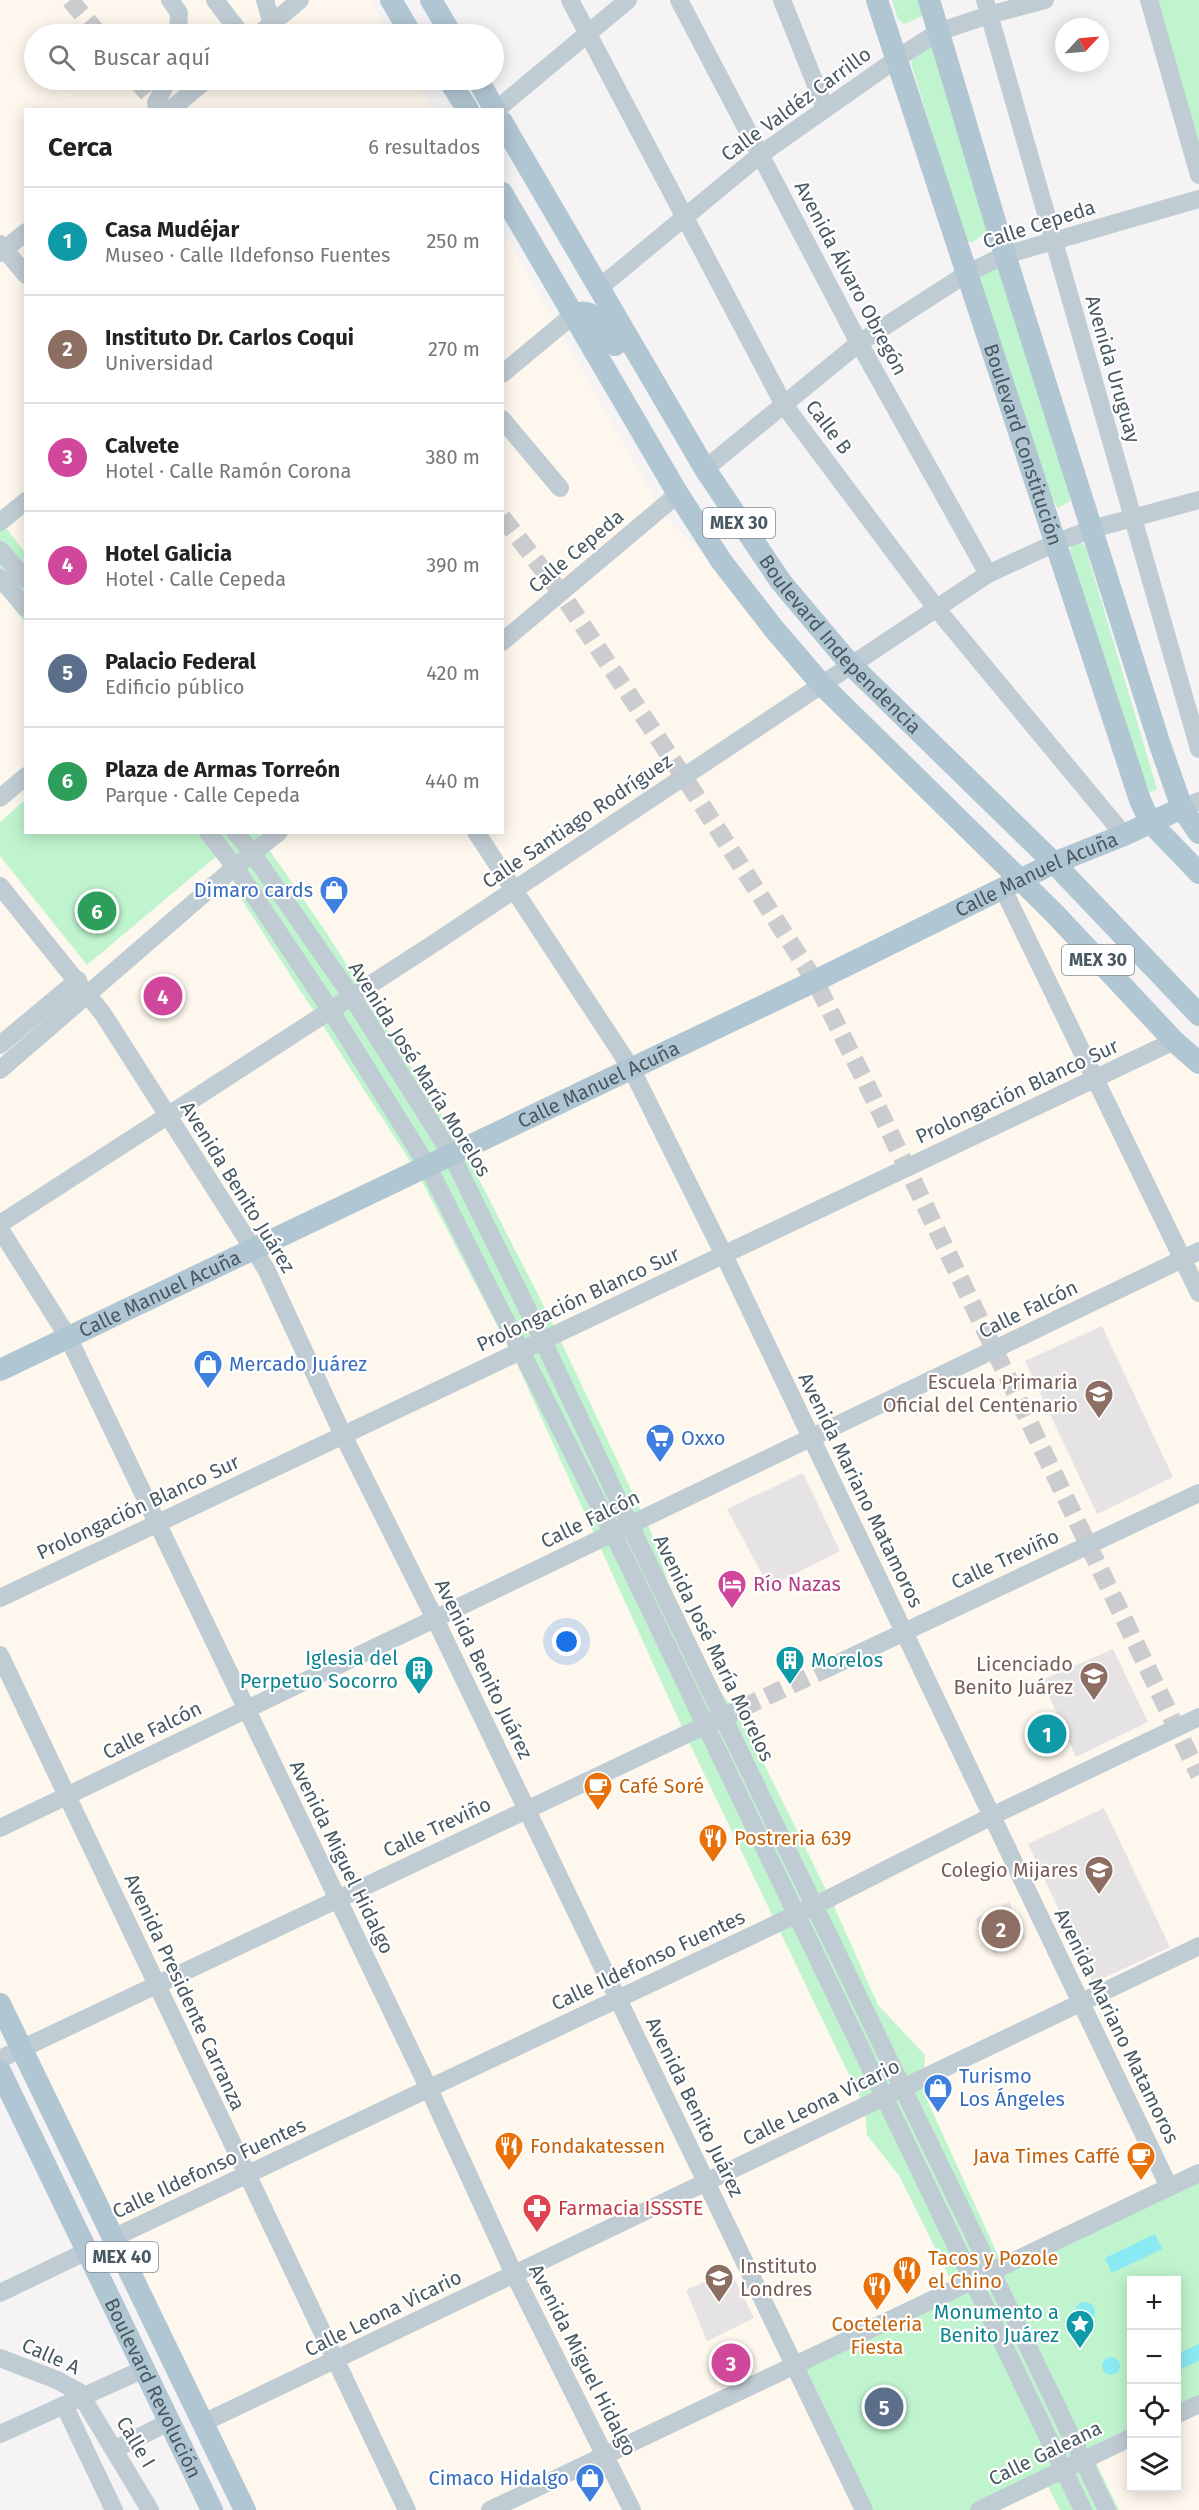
<!DOCTYPE html>
<html lang="es">
<head>
<meta charset="utf-8">
<style>
  :root { --surface:#fff; --page:#f6f6f6; --text:#222; --muted:#767676; --line:#e0e0e0; --accent:#1a73e8 }
  body { margin:0; font-family:"Fira Sans",sans-serif; background:var(--page); color:var(--text) }
  .controls { position:absolute; right:18px; bottom:18px; display:grid; overflow:hidden; border-radius:0px; box-shadow:0 3px 15px #0003 }
  .controls button { width:54px; height:54px; display:grid; place-items:center; padding:0; border:0; border-bottom:2px solid var(--line); background:var(--surface); color:var(--text); font:30px sans-serif }
  .compass { position:absolute; left:1055px; top:18px; width:54px; height:54px; border-radius:50%; background:var(--surface); box-shadow:0 3px 15px #0003; rotate:64deg }
  .you { position:absolute; left:567px; top:1642px; width:21px; height:21px; margin:-15px; border:4px solid #fff; border-radius:50%; background:#1a73e8; box-shadow:0 0 0 9px #1a73e833 }
  .badge { display:grid; place-items:center; width:39px; height:39px; border-radius:50%; background:var(--accent); color:#fff; font-size:20px; font-weight:700 }
  .pin { position:absolute; translate:-50% -50%; border:3px solid #fff; box-shadow:0 2px 6px #0006 }
  .list { margin:0; padding:0; list-style:none }
  h2 { display:flex; justify-content:space-between; align-items:center; height:78px; margin:0; padding:0 24px; font-size:26px }
  h2 small { font-size:20px; font-weight:400; color:var(--muted) }
  .list li { display:grid; grid-template-columns:39px 1fr auto; gap:18px; align-items:center; box-sizing:border-box; height:108px; padding:0 24px; border-top:2px solid var(--line) }
  .list b { display:block; font-size:22px; white-space:nowrap }
  .list p { margin:0; font-size:20px; white-space:nowrap; color:var(--muted) }
  .list em { font-size:20px; font-style:normal; color:var(--muted) }
  .icon { flex:none; width:33px; height:33px; fill:none; stroke:currentColor; stroke-width:2; stroke-linecap:round; stroke-linejoin:round }
  .map { position:relative; flex:none; width:1199px; height:2510px; overflow:hidden }
  .search { position:absolute; background:var(--surface); box-shadow:0 3px 15px #0003; left:24px; top:24px; width:480px; height:66px; display:flex; align-items:center; gap:15px; box-sizing:border-box; padding:0 21px; border-radius:33px; color:var(--muted); font-size:22px }
  .panel { position:absolute; background:var(--surface); box-shadow:0 3px 15px #0003; left:24px; top:108px; width:480px; height:726px; border-radius:0px }
  .map>svg:first-child { display:block }
  .commercial { fill:#fef7ed; fill-rule:evenodd }
  .education { fill:#e6e3e5 }
  .green { fill:#bff4ce }
  .water { fill:#89eaf4 }
  .lines { fill:none; stroke-linecap:round; stroke-linejoin:round }
  .minor-tunnel { stroke:#cacccf; stroke-width:18; stroke-dasharray:18 9; stroke-linecap:butt }
  .minor { stroke:#c0ccd3; stroke-width:18 }
  .major { stroke:#b1c6d3; stroke-width:22 }
  .labels { text-anchor:middle; dominant-baseline:central; stroke-width:4.5; stroke-linejoin:round; paint-order:stroke }
  .shield { fill:#fff; stroke:#7f8b91; stroke-width:1.5 }
  .shield-label { font-size:18px; font-weight:bold; fill:#485962 }
  .street-label { font-size:20px; fill:#485962; stroke:#fff }
  .shop-label { font-size:20px; fill:#366cbe; stroke:#fff; text-anchor:start }
  .education-label { font-size:20px; fill:#785e54; stroke:#fff; text-anchor:end }
  .hotel-label { font-size:20px; fill:#b23c85; stroke:#fff; text-anchor:start }
  .culture-label { font-size:20px; fill:#0d838f; stroke:#fff; text-anchor:end }
  .food-label { font-size:20px; fill:#c56008; stroke:#fff; text-anchor:start }
  .health-label { font-size:20px; fill:#be3a42; stroke:#fff; text-anchor:start }
</style>
</head>
<body>
<div class="map">
<svg width="1199" height="2510" viewBox="0 0 1199 2510">
  <rect width="100%" height="100%" fill="#f5f3f3"/>
  <path class="commercial" d="M 0,0 L 371,0 L 390,34 L 34,34 L 34,80 L 416,80 L 433,109 L 26,110 L 26,832 L 502,832 L 503,231 L 664,515 L 1199,1055 L 1199,2510 L 237,2510 L 0,2013 ZM 1132,2280 L 1176,2280 L 1176,2488 L 1132,2488 Z"/>
  <g class="education">
    <path d="M 1102,1326 L 1173,1477 L 1097,1514 L 1025,1361 Z"/>
    <path d="M 803,1473 L 840,1551 L 769,1587 L 727,1509 Z"/>
    <path d="M 1113,1649 L 1148,1722 L 1076,1757 L 1042,1680 Z"/>
    <path d="M 1104,1808 L 1170,1947 L 1093,1983 L 1028,1844 Z"/>
    <path d="M 1009,1902 L 1026,1938 L 994,1954 L 975,1919 Z"/>
    <path d="M 730,2270 L 754,2318 L 707,2341 L 686,2290 Z"/>
  </g>
  <g class="green">
    <path d="M 892,0 L 924,0 L 925,15 L 904,24 L 898,19 Z"/>
    <path d="M 1150,0 L 1199,0 L 1199,173 Z"/>
    <path d="M 934,44 L 990,230 L 971,243 L 965,239 L 911,63 L 915,55 Z"/>
    <path d="M 995,267 L 1003,269 L 1070,496 L 1070,501 L 1058,508 L 1038,475 L 978,280 L 981,274 Z"/>
    <path d="M 0,520 L 25,553 L 25,622 L 0,591 Z"/>
    <path d="M 1081,542 L 1085,546 L 1157,789 L 1150,792 L 1128,748 L 1070,551 L 1072,545 Z"/>
    <path d="M 25,800 L 26,832 L 257,832 L 326,932 L 467,1156 L 550,1318 L 651,1532 L 671,1590 L 719,1691 L 741,1717 L 833,1904 L 878,2005 L 925,2055 L 923,2091 L 1002,2264 L 1199,2173 L 1199,2406 L 1177,2417 L 1176,2280 L 1132,2280 L 1131,2439 L 1094,2459 L 1119,2510 L 1060,2510 L 1044,2478 L 975,2510 L 867,2510 L 798,2365 L 955,2289 L 900,2177 L 867,2135 L 865,2108 L 686,1736 L 516,1362 L 417,1172 L 233,886 L 240,881 L 218,855 L 87,965 L 0,856 L 0,822 Z"/>
  </g>
  <g class="water">
    <path d="M 1155,2234 L 1162,2249 L 1112,2273 L 1105,2258 Z"/>
    <circle cx="1085" cy="2312" r="10"/>
    <path d="M 1199,2344 L 1199,2361 L 1177,2371 L 1177,2354 Z"/>
    <circle cx="1111" cy="2366" r="9"/>
  </g>
  <g class="lines">
    <g class="minor-tunnel">
      <path d="M 70,0 L 99,34"/>
      <path d="M 136,80 L 162,110"/>
      <path d="M 502,517 L 561,593 L 684,777 L 815,981 L 866,1083 L 1199,1775"/>
      <path d="M 742,1708 L 830,1667"/>
    </g>
    <g class="minor">
      <path d="M 170,0 L 179,13 L 178,34"/>
      <path d="M 215,0 L 241,34"/>
      <path d="M 265,0 L 272,24"/>
      <path d="M 570,0 L 784,405 L 936,608 L 1124,835"/>
      <path d="M 679,0 L 859,343 L 988,574"/>
      <path d="M 782,0 L 825,108"/>
      <path d="M 985,0 L 1199,749"/>
      <path d="M 1149,0 L 1199,175"/>
      <path d="M 259,34 L 300,0"/>
      <path d="M 156,103 L 168,80"/>
      <path d="M 170,110 L 206,80"/>
      <path d="M 496,110 L 628,0"/>
      <path d="M 0,244 L 26,275"/>
      <path d="M 0,253 L 26,232"/>
      <path d="M 599,288 L 760,155 L 895,60 L 938,32 L 989,15 L 1045,0"/>
      <path d="M 502,374 L 573,315"/>
      <path d="M 502,419 L 560,488"/>
      <path d="M 705,469 L 859,343 L 966,274 L 1005,255 L 1199,199"/>
      <path d="M 0,522 L 26,501"/>
      <path d="M 0,550 L 26,580"/>
      <path d="M 0,578 L 26,608"/>
      <path d="M 502,642 L 678,494"/>
      <path d="M 0,798 L 26,776"/>
      <path d="M 1182,808 L 1199,801"/>
      <path d="M 208,832 L 235,867 L 331,1011 L 427,1165 L 613,1533 L 1083,2510"/>
      <path d="M 235,832 L 253,854 L 352,997 L 451,1154 L 543,1341 L 630,1525 L 1107,2510"/>
      <path d="M 476,832 L 631,1068 L 724,1255 L 1169,2187"/>
      <path d="M 0,886 L 103,1014 L 266,1269 L 343,1435 L 435,1619 L 864,2510"/>
      <path d="M 1003,889 L 1199,1293"/>
      <path d="M 0,1045 L 78,980"/>
      <path d="M 0,1070 L 235,867 L 279,832"/>
      <path d="M 0,1224 L 433,944 L 988,574 L 1055,543 L 1092,529 L 1199,500"/>
      <path d="M 0,1229 L 68,1337 L 429,2089 L 514,2274 L 632,2510"/>
      <path d="M 0,1598 L 1174,1041"/>
      <path d="M 0,1655 L 407,2510"/>
      <path d="M 830,1667 L 1199,1493"/>
      <path d="M 0,1828 L 1199,1251"/>
      <path d="M 0,2059 L 742,1708"/>
      <path d="M 113,2238 L 814,1906 L 992,1816 L 1199,1717"/>
      <path d="M 0,2293 L 87,2251"/>
      <path d="M 0,2358 L 57,2380 L 79,2392 L 150,2510"/>
      <path d="M 64,2405 L 114,2510"/>
      <path d="M 1176,2415 L 1199,2404"/>
      <path d="M 203,2423 L 1199,1946"/>
      <path d="M 0,2434 L 144,2369"/>
      <path d="M 115,2449 L 169,2422"/>
      <path d="M 490,2510 L 1199,2173"/>
      <path d="M 979,2510 L 1132,2437"/>
    </g>
    <g class="major">
      <path d="M 391,0 L 411,34"/>
      <path d="M 431,0 L 451,34"/>
      <path id="s1" d="M 877,0 L 1140,800 L 1150,822 L 1199,873"/>
      <path d="M 929,0 L 1005,255 L 1160,745 L 1182,808 L 1199,833"/>
      <path d="M 449,80 L 468,110"/>
      <path d="M 478,80 L 495,110"/>
      <path id="s2" d="M 502,122 L 705,469 L 781,582 L 850,664 L 1054,863 L 1199,1015"/>
      <path d="M 502,193 L 678,494 L 722,562 L 774,629 L 822,685 L 1055,914 L 1174,1041 L 1199,1063"/>
      <path d="M 573,315 C 594,305 606,330 615,345"/>
      <path id="s3" d="M 0,1370 L 815,981 L 1054,863 L 1124,835 L 1182,808"/>
      <path d="M 0,2004 L 245,2510"/>
      <path id="s4" d="M 0,2071 L 212,2510"/>
    </g>
  </g>
  <defs>
    <g id="shop-pin" transform="scale(1.5)"><path d="M0 17L-7.5 6A9.5 9.5 0 1 1 7.5 6Z" fill="#3f7fe0" stroke="#fff"/><path d="M-5-2.5h2.3a2.7 3.5 0 0 1 5.4 0H5L5.5 6h-11ZM-1.5-2.5h3a1.5 2.3 0 0 0-3 0Z" fill="#fff"/></g>
    <g id="school-pin" transform="scale(1.5)"><path d="M0 17L-7.5 6A9.5 9.5 0 1 1 7.5 6Z" fill="#8d6e63" stroke="#fff"/><path d="M0-5L7-2L0 1L-7-2ZM-4 1L0 2.5L4 1V4Q0 6-4 4Z" fill="#fff"/></g>
    <g id="supermarket-pin" transform="scale(1.5)"><path d="M0 17L-7.5 6A9.5 9.5 0 1 1 7.5 6Z" fill="#3f7fe0" stroke="#fff"/><path d="M-6-5.5h2.5l.6 2H6L4.5 2H-2.5L-4.4-4H-6ZM-1.5 3.2a1.3 1.3 0 1 0 .1 0ZM3 3.2a1.3 1.3 0 1 0 .1 0Z" fill="#fff"/></g>
    <g id="hotel-pin" transform="scale(1.5)"><path d="M0 17L-7.5 6A9.5 9.5 0 1 1 7.5 6Z" fill="#d1479c" stroke="#fff"/><path d="M-6-4.5h1.5V1H6V5H4.5V3h-9V5H-6ZM-4 0a1.8 1.8 0 1 1 3.6 0ZM.5 0V-2.5h3Q6-2.5 6 0Z" fill="#fff"/></g>
    <g id="building-pin" transform="scale(1.5)"><path d="M0 17L-7.5 6A9.5 9.5 0 1 1 7.5 6Z" fill="#0f9aa8" stroke="#fff"/><path d="M-4-6H4V6H1V3H-1V6H-4ZM-2.5-4.3h1.7v1.8h-1.7ZM.8-4.3h1.7v1.8H.8ZM-2.5-1h1.7V.8h-1.7ZM.8-1h1.7V.8H.8Z" fill="#fff"/></g>
    <g id="cafe-pin" transform="scale(1.5)"><path d="M0 17L-7.5 6A9.5 9.5 0 1 1 7.5 6Z" fill="#e8710a" stroke="#fff"/><path d="M-5.5-4.5H6V0H3Q3 3.5 0 3.5H-2.5Q-5.5 3.5-5.5 0ZM3-3.2v2h1.7v-2ZM-6 4.5H4V6H-6Z" fill="#fff"/></g>
    <g id="restaurant-pin" transform="scale(1.5)"><path d="M0 17L-7.5 6A9.5 9.5 0 1 1 7.5 6Z" fill="#e8710a" stroke="#fff"/><path d="M-5-6h1v4h1v-4h1v4h1v-4h1v5L-1.5 .5V6h-2V.5L-5-1ZM5-6V6H3V1.5H1.5Q1.5-4 5-6Z" fill="#fff"/></g>
    <g id="pharmacy-pin" transform="scale(1.5)"><path d="M0 17L-7.5 6A9.5 9.5 0 1 1 7.5 6Z" fill="#e0444e" stroke="#fff"/><path d="M-2-6h4v4h4v4h-4v4h-4v-4h-4v-4h4Z" fill="#fff"/></g>
    <g id="sight-pin" transform="scale(1.5)"><path d="M0 17L-7.5 6A9.5 9.5 0 1 1 7.5 6Z" fill="#0f9aa8" stroke="#fff"/><path d="M0-6L1.8-2.2L6-1.7L2.9 1.2L3.7 5.4L0 3.3L-3.7 5.4L-2.9 1.2L-6-1.7L-1.8-2.2Z" fill="#fff"/></g>
  </defs>
  <g fill-rule="evenodd">
    <use href="#shop-pin" x="334" y="890"/>
    <use href="#shop-pin" x="208" y="1364"/>
    <use href="#school-pin" x="1099" y="1394"/>
    <use href="#supermarket-pin" x="660" y="1438"/>
    <use href="#hotel-pin" x="732" y="1584"/>
    <use href="#building-pin" x="790" y="1660"/>
    <use href="#building-pin" x="419" y="1670"/>
    <use href="#school-pin" x="1094" y="1676"/>
    <use href="#cafe-pin" x="598" y="1786"/>
    <use href="#restaurant-pin" x="713" y="1838"/>
    <use href="#school-pin" x="1099" y="1870"/>
    <use href="#shop-pin" x="938" y="2088"/>
    <use href="#restaurant-pin" x="509" y="2146"/>
    <use href="#cafe-pin" x="1141" y="2156"/>
    <use href="#pharmacy-pin" x="537" y="2208"/>
    <use href="#restaurant-pin" x="907" y="2270"/>
    <use href="#school-pin" x="719" y="2278"/>
    <use href="#restaurant-pin" x="877" y="2286"/>
    <use href="#sight-pin" x="1080" y="2324"/>
    <use href="#shop-pin" x="590" y="2478"/>
  </g>
  <g class="labels">
    <g class="shield">
      <rect x="703" y="508" width="72" height="30" rx="4.5"/>
      <rect x="1062" y="945" width="72" height="30" rx="4.5"/>
      <rect x="86" y="2242" width="72" height="30" rx="4.5"/>
    </g>
    <g class="shield-label">
      <text x="739" y="523">MEX 30</text>
      <text x="1098" y="960">MEX 30</text>
      <text x="122" y="2257">MEX 40</text>
    </g>
    <g class="street-label">
      <text transform="translate(796 104) rotate(-36)">Calle Valdéz Carrillo</text>
      <text transform="translate(1039 224) rotate(-18)">Calle Cepeda</text>
      <text transform="translate(851 278) rotate(62)">Avenida Álvaro Obregón</text>
      <text transform="translate(1113 369) rotate(74)">Avenida Uruguay</text>
      <text transform="translate(829 427) rotate(53)">Calle B</text>
      <text stroke="none"><textPath href="#s1" startOffset="468">Boulevard Constitución</textPath></text>
      <text transform="translate(576 551) rotate(-40)">Calle Cepeda</text>
      <text stroke="none"><textPath href="#s2" startOffset="624">Boulevard Independencia</textPath></text>
      <text transform="translate(577 821) rotate(-34)">Calle Santiago Rodríguez</text>
      <text stroke="none"><textPath href="#s3" startOffset="1149">Calle Manuel Acuña</textPath></text>
      <text transform="translate(420 1069) rotate(58)">Avenida José María Morelos</text>
      <text stroke="none"><textPath href="#s3" startOffset="663">Calle Manuel Acuña</textPath></text>
      <text transform="translate(1017 1091) rotate(-25)">Prolongación Blanco Sur</text>
      <text transform="translate(238 1187) rotate(58)">Avenida Benito Juárez</text>
      <text stroke="none"><textPath href="#s3" startOffset="177">Calle Manuel Acuña</textPath></text>
      <text transform="translate(578 1299) rotate(-25)">Prolongación Blanco Sur</text>
      <text transform="translate(1028 1309) rotate(-26)">Calle Falcón</text>
      <text transform="translate(861 1490) rotate(64)">Avenida Mariano Matamoros</text>
      <text transform="translate(138 1507) rotate(-25)">Prolongación Blanco Sur</text>
      <text transform="translate(590 1519) rotate(-26)">Calle Falcón</text>
      <text transform="translate(1005 1559) rotate(-25)">Calle Treviño</text>
      <text transform="translate(714 1648) rotate(64)">Avenida José María Morelos</text>
      <text transform="translate(484 1669) rotate(64)">Avenida Benito Juárez</text>
      <text transform="translate(152 1730) rotate(-26)">Calle Falcón</text>
      <text transform="translate(437 1827) rotate(-25)">Calle Treviño</text>
      <text transform="translate(342 1857) rotate(64)">Avenida Miguel Hidalgo</text>
      <text transform="translate(648 1960) rotate(-25)">Calle Ildefonso Fuentes</text>
      <text transform="translate(185 1992) rotate(65)">Avenida Presidente Carranza</text>
      <text transform="translate(1117 2026) rotate(64)">Avenida Mariano Matamoros</text>
      <text transform="translate(821 2102) rotate(-26)">Calle Leona Vicario</text>
      <text transform="translate(695 2107) rotate(64)">Avenida Benito Juárez</text>
      <text transform="translate(209 2168) rotate(-25)">Calle Ildefonso Fuentes</text>
      <text transform="translate(383 2313) rotate(-26)">Calle Leona Vicario</text>
      <text transform="translate(51 2356) rotate(24)">Calle A</text>
      <text transform="translate(583 2360) rotate(63)">Avenida Miguel Hidalgo</text>
      <text stroke="none"><textPath href="#s4" startOffset="352">Boulevard Revolución</textPath></text>
      <text transform="translate(136 2442) rotate(59)">Calle I</text>
      <text transform="translate(1045 2453) rotate(-26)">Calle Galeana</text>
    </g>
    <g class="shop-label">
      <text x="313" y="890" text-anchor="end">Dimaro cards</text>
      <text x="229" y="1364">Mercado Juárez</text>
      <text x="681" y="1438">Oxxo</text>
      <text x="959" y="2076">Turismo<tspan x="959" dy="23">Los Ángeles</tspan></text>
      <text x="569" y="2478" text-anchor="end">Cimaco Hidalgo</text>
    </g>
    <g class="education-label">
      <text x="1078" y="1382">Escuela Primaria<tspan x="1078" dy="23">Oficial del Centenario</tspan></text>
      <text x="1073" y="1664">Licenciado<tspan x="1073" dy="23">Benito Juárez</tspan></text>
      <text x="1078" y="1870">Colegio Mijares</text>
      <text x="740" y="2266" text-anchor="start">Instituto<tspan x="740" dy="23">Londres</tspan></text>
    </g>
    <g class="hotel-label">
      <text x="753" y="1584">Río Nazas</text>
    </g>
    <g class="culture-label">
      <text x="398" y="1658">Iglesia del<tspan x="398" dy="23">Perpetuo Socorro</tspan></text>
      <text x="811" y="1660" text-anchor="start">Morelos</text>
      <text x="1059" y="2312">Monumento a<tspan x="1059" dy="23">Benito Juárez</tspan></text>
    </g>
    <g class="food-label">
      <text x="619" y="1786">Café Soré</text>
      <text x="734" y="1838">Postreria 639</text>
      <text x="530" y="2146">Fondakatessen</text>
      <text x="1120" y="2156" text-anchor="end">Java Times Caffé</text>
      <text x="928" y="2258">Tacos y Pozole<tspan x="928" dy="23">el Chino</tspan></text>
      <text x="877" y="2324" text-anchor="middle">Cocteleria<tspan x="877" dy="23">Fiesta</tspan></text>
    </g>
    <g class="health-label">
      <text x="558" y="2208">Farmacia ISSSTE</text>
    </g>
  </g>
</svg>
<div class="controls">
<button>+</button>
<button>−</button>
<button><svg class="icon" aria-label="locate" viewBox="0 0 24 24"><circle cx="12" cy="12" r="6"/><path d="M12 2v4M12 18v4M2 12h4M18 12h4"/></svg></button>
<button><svg class="icon" aria-label="layers" viewBox="0 0 24 24"><path d="M12 4l9 5-9 5-9-5zM3 14l9 5 9-5"/></svg></button>
</div>
<svg class="compass" viewBox="-18 -18 36 36"><path d="M0-13l5 13h-10z" fill="#e53935"/><path d="M0 13l5-13h-10z" fill="#767676"/></svg>
<div class="you"></div>
<div class="pin badge" style="left:1047px;top:1734px;background:#0f9aa8">1</div>
<div class="pin badge" style="left:1001px;top:1929px;background:#8d6e63">2</div>
<div class="pin badge" style="left:731px;top:2363px;background:#d1479c">3</div>
<div class="pin badge" style="left:163px;top:996px;background:#d1479c">4</div>
<div class="pin badge" style="left:884px;top:2407px;background:#5c6f8a">5</div>
<div class="pin badge" style="left:97px;top:911px;background:#2e9e5b">6</div>
<div class="search"><svg class="icon" aria-label="search" viewBox="0 0 24 24"><circle cx="10" cy="10" r="6"/><path d="M15 15l6 6"/></svg>Buscar aquí</div>
<section class="panel">
<h2>Cerca<small>6 resultados</small></h2>
<ul class="list">
<li><span class="badge" style="background:#0f9aa8">1</span><div><b>Casa Mudéjar</b><p>Museo · Calle Ildefonso Fuentes</p></div><em>250 m</em></li>
<li><span class="badge" style="background:#8d6e63">2</span><div><b>Instituto Dr. Carlos Coqui</b><p>Universidad</p></div><em>270 m</em></li>
<li><span class="badge" style="background:#d1479c">3</span><div><b>Calvete</b><p>Hotel · Calle Ramón Corona</p></div><em>380 m</em></li>
<li><span class="badge" style="background:#d1479c">4</span><div><b>Hotel Galicia</b><p>Hotel · Calle Cepeda</p></div><em>390 m</em></li>
<li><span class="badge" style="background:#5c6f8a">5</span><div><b>Palacio Federal</b><p>Edificio público</p></div><em>420 m</em></li>
<li><span class="badge" style="background:#2e9e5b">6</span><div><b>Plaza de Armas Torreón</b><p>Parque · Calle Cepeda</p></div><em>440 m</em></li>
</ul>
</section>
</div>
</body>
</html>
